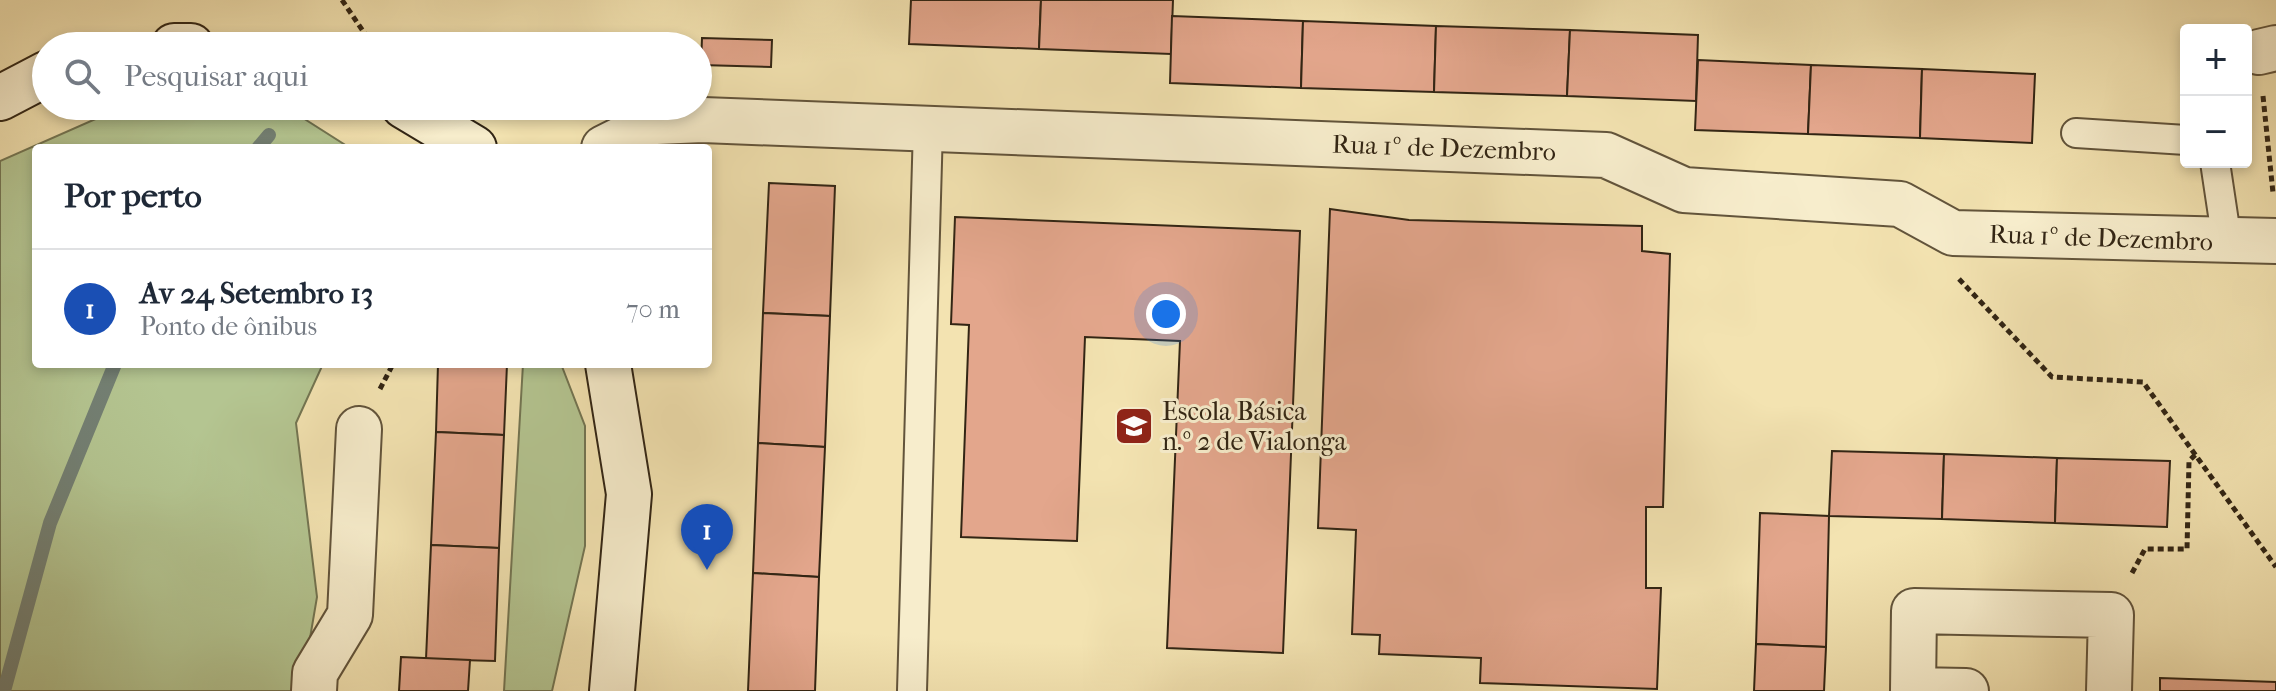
<!DOCTYPE html>
<html lang="pt">
<head>
<meta charset="utf-8">
<style>
  :root { --surface:#fff; --page:#f6f6f7; --text:#1f2937; --muted:#747a83; --line:#e0e1e3; --accent:#8f2418 }
  body { margin:0; font-family:"IM FELL French Canon",serif; background:var(--page); color:var(--text) }
  .controls { position:absolute; right:24px; top:24px; display:grid; overflow:hidden; border-radius:8px; box-shadow:0 4px 12px #0003 }
  .controls button { width:72px; height:72px; display:grid; place-items:center; padding:0; border:0; border-bottom:2px solid var(--line); background:var(--surface); color:var(--text); font:40px sans-serif }
  .you { position:absolute; left:1166px; top:314px; width:28px; height:28px; margin:-20px; border:6px solid #fff; border-radius:50%; background:#1a73e8; box-shadow:0 0 0 12px #1a73e833 }
  .badge { display:grid; place-items:center; width:52px; height:52px; border-radius:50%; background:var(--accent); color:#fff; font-size:26px; font-weight:700 }
  .pin { position:absolute; translate:-50% -66px; filter:drop-shadow(0 2px 4px #0008) }
  .pin::after { content:''; position:absolute; top:42px; width:28px; height:24px; background:inherit; clip-path:polygon(0 0,100% 0,50% 100%) }
  .list { margin:0; padding:0; list-style:none }
  h2 { display:flex; justify-content:space-between; align-items:center; height:104px; margin:0; padding:0 32px; font-size:34px }
  h2 small { font-size:26px; font-weight:400; color:var(--muted) }
  .list li { display:grid; grid-template-columns:52px 1fr auto; gap:24px; align-items:center; box-sizing:border-box; height:120px; padding:0 32px; border-top:2px solid var(--line) }
  .list b { display:block; font-size:30px; white-space:nowrap }
  .list p { margin:0; font-size:26px; white-space:nowrap; color:var(--muted) }
  .list em { font-size:26px; font-style:normal; color:var(--muted) }
  .icon { flex:none; width:44px; height:44px; fill:none; stroke:currentColor; stroke-width:2; stroke-linecap:round; stroke-linejoin:round }
  .map { position:relative; flex:none; width:2276px; height:691px; overflow:hidden }
  .search { position:absolute; background:var(--surface); box-shadow:0 4px 12px #0003; left:32px; top:32px; width:680px; height:88px; display:flex; align-items:center; gap:20px; box-sizing:border-box; padding:0 28px; border-radius:44px; color:var(--muted); font-size:30px }
  .panel { position:absolute; background:var(--surface); box-shadow:0 4px 12px #0003; left:32px; top:144px; width:680px; height:224px; border-radius:8px }
  .map>svg:first-child { display:block }
  .green { fill:#b4c591; stroke:#737552; stroke-width:2 }
  .lines { fill:none; stroke-linecap:round; stroke-linejoin:round }
  .stream { stroke:#738074; stroke-width:14 }
  .building { fill:#e3a68c; stroke:#322514; stroke-width:2 }
  .lane-casing { stroke:#62543b; stroke-width:32 }
  .street-casing { stroke:#62543b; stroke-width:48 }
  .secondary-casing { stroke:#322514; stroke-width:48 }
  .path { stroke:#322514; stroke-width:5; stroke-dasharray:6 4; stroke-linecap:butt }
  .lane { stroke:#f7edcc; stroke-width:28 }
  .street { stroke:#f7edcc; stroke-width:44 }
  .secondary { stroke:#f7edcc; stroke-width:44 }
  .labels { text-anchor:middle; dominant-baseline:central; stroke-width:6; stroke-linejoin:round; paint-order:stroke }
  .street-label { font-size:26px; fill:#322514; stroke:#f7edcc }
  .poi-label { font-size:26px; fill:#322514; stroke:#f7edcc; text-anchor:start }
</style>
</head>
<body>
<div class="map">
<svg width="2276" height="691" viewBox="0 0 2276 691">
  <rect width="100%" height="100%" fill="#f3e3b1"/>
  <filter id="stains"><feTurbulence type="fractalNoise" baseFrequency=".0025" numOctaves="4"/><feColorMatrix values="0 0 0 0 .2 0 0 0 0 .09 0 0 0 0 .02 0 0 0 .5 -.17"/></filter>
  <radialGradient id="worn" r=".72"><stop offset=".6" stop-color="#630" stop-opacity="0"/><stop offset="1" stop-color="#630" stop-opacity=".3"/></radialGradient>
  <g class="green">
    <path d="M 240,106 L 284,106 L 350,148 L 36,148 L 36,364 L 323,364 L 296,423 L 317,597 L 301,691 L 0,691 L 0,161 L 100,117 Z"/>
    <path d="M 523,364 L 561,364 L 585,426 L 585,546 L 552,691 L 504,691 Z"/>
  </g>
  <g class="lines">
    <g class="stream">
      <path d="M 258,148 L 269,135"/>
      <path d="M 4,691 L 50,523 L 115,364"/>
    </g>
  </g>
  <g class="building">
    <path d="M 911,0 L 1041,0 L 1039,49 L 909,44 Z"/>
    <path d="M 1041,0 L 1173,0 L 1171,54 L 1039,49 Z"/>
    <path d="M 1172,16 L 1303,21 L 1301,88 L 1170,83 Z"/>
    <path d="M 1303,21 L 1436,26 L 1434,92 L 1301,88 Z"/>
    <path d="M 1436,26 L 1570,30 L 1567,96 L 1434,92 Z"/>
    <path d="M 1570,30 L 1698,35 L 1696,101 L 1567,96 Z"/>
    <path d="M 702,38 L 772,40 L 771,67 L 701,65 Z"/>
    <path d="M 1698,60 L 1811,65 L 1808,134 L 1695,130 Z"/>
    <path d="M 1811,65 L 1922,69 L 1920,138 L 1808,134 Z"/>
    <path d="M 1922,69 L 2035,74 L 2032,143 L 1920,138 Z"/>
    <path d="M 769,183 L 835,186 L 830,316 L 763,313 Z"/>
    <path d="M 1330,209 L 1409,220 L 1642,226 L 1642,251 L 1670,254 L 1663,507 L 1646,507 L 1646,588 L 1661,588 L 1657,689 L 1480,683 L 1481,658 L 1379,654 L 1380,635 L 1352,634 L 1356,530 L 1318,528 Z"/>
    <path d="M 955,217 L 1300,231 L 1283,653 L 1167,648 L 1180,341 L 1085,337 L 1077,541 L 961,537 L 969,325 L 951,324 Z"/>
    <path d="M 763,313 L 830,316 L 825,447 L 758,443 Z"/>
    <path d="M 438,364 L 507,364 L 504,435 L 436,432 Z"/>
    <path d="M 436,432 L 504,435 L 499,548 L 431,545 Z"/>
    <path d="M 758,443 L 825,447 L 819,577 L 753,573 Z"/>
    <path d="M 1832,451 L 1944,454 L 1942,519 L 1829,516 Z"/>
    <path d="M 1944,454 L 2057,458 L 2055,523 L 1942,519 Z"/>
    <path d="M 2057,458 L 2170,461 L 2167,527 L 2055,523 Z"/>
    <path d="M 1760,513 L 1829,516 L 1826,647 L 1756,644 Z"/>
    <path d="M 431,545 L 499,548 L 495,661 L 426,659 Z"/>
    <path d="M 753,573 L 819,577 L 815,691 L 748,691 Z"/>
    <path d="M 1756,644 L 1826,647 L 1824,691 L 1754,691 Z"/>
    <path d="M 401,657 L 470,660 L 468,691 L 399,691 Z"/>
    <path d="M 2160,678 L 2276,682 L 2276,691 L 2160,691 Z"/>
  </g>
  <g class="lines">
    <g class="lane-casing">
      <g id="lane">
        <path d="M 2076,133 L 2186,140"/>
        <path d="M 2215,162 L 2227,242"/>
        <path d="M 912,691 L 928,127"/>
      </g>
    </g>
    <g class="street-casing">
      <g id="street">
        <path d="M 2259,52 L 2276,48"/>
        <path d="M 604,148 L 656,122 L 703,120 L 1606,155 L 1684,190 L 1900,204 L 1953,233 L 2276,241"/>
        <path d="M 314,691 L 315,673 L 350,615 L 359,429"/>
        <path d="M 1966,691 L 1913,690 L 1914,611 L 2111,615 L 2109,691"/>
      </g>
    </g>
    <g class="secondary-casing">
      <g id="secondary">
        <path d="M 174,46 L 191,46"/>
        <path d="M 0,98 L 46,74"/>
        <path d="M 404,106 L 474,148"/>
        <path d="M 608,364 L 629,494 L 612,691"/>
      </g>
    </g>
    <g class="path">
      <path d="M 342,0 L 365,34 L 392,46"/>
      <path d="M 2263,96 L 2273,193"/>
      <path d="M 1959,279 L 2052,377 L 2143,382 L 2276,567"/>
      <path d="M 380,389 L 393,364"/>
      <path d="M 2132,573 L 2145,549 L 2187,549 L 2189,461 L 2196,454"/>
    </g>
    <use href="#lane" class="lane"/>
    <use href="#street" class="street"/>
    <use href="#secondary" class="secondary"/>
  </g>
  <defs>
    <g id="school-square" transform="scale(2)"><rect x="-9" y="-9" width="18" height="18" rx="4" fill="#8f2418" stroke="#f7edcc"/><path d="M0-5L7-2L0 1L-7-2ZM-4 1L0 2.5L4 1V4Q0 6-4 4Z" fill="#fff"/></g>
  </defs>
  <g fill-rule="evenodd">
    <use href="#school-square" x="1134" y="426"/>
  </g>
  <g class="labels">
    <g class="street-label">
      <text transform="translate(1444 148) rotate(2)">Rua 1º de Dezembro</text>
      <text transform="translate(2101 238) rotate(2)">Rua 1º de Dezembro</text>
    </g>
    <g class="poi-label">
      <text x="1162" y="411">Escola Básica<tspan x="1162" dy="30">n.º 2 de Vialonga</tspan></text>
    </g>
  </g>
  <rect width="100%" height="100%" filter="url(#stains)"/>
  <rect width="100%" height="100%" fill="url(#worn)"/>
</svg>
<div class="controls">
<button>+</button>
<button>−</button>
</div>
<div class="you"></div>
<div class="pin badge" style="left:707px;top:570px;background:#1a4fb4">1</div>
<div class="search"><svg class="icon" aria-label="search" viewBox="0 0 24 24"><circle cx="10" cy="10" r="6"/><path d="M15 15l6 6"/></svg>Pesquisar aqui</div>
<section class="panel">
<h2>Por perto<small></small></h2>
<ul class="list">
<li><span class="badge" style="background:#1a4fb4">1</span><div><b>Av 24 Setembro 13</b><p>Ponto de ônibus</p></div><em>70 m</em></li>
</ul>
</section>
</div>
</body>
</html>
